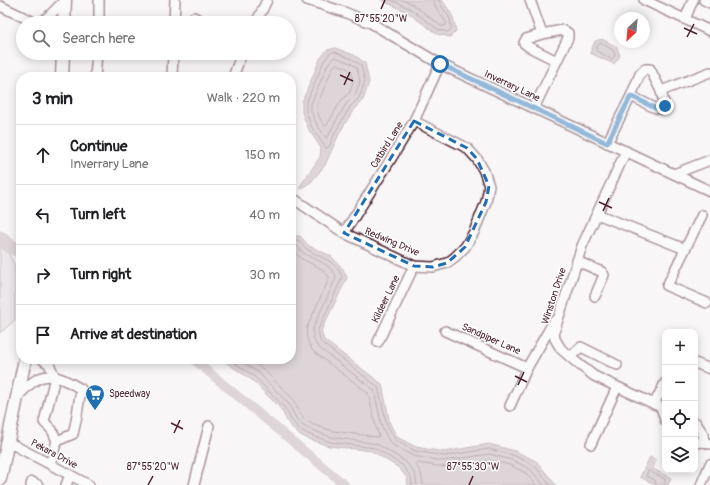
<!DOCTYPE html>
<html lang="en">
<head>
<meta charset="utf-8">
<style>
  :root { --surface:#fff; --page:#f6f6f6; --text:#202124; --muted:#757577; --line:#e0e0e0 }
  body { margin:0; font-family:Pangolin,sans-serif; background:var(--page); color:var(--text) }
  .controls { position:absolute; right:12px; bottom:12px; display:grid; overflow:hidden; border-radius:8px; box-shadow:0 2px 10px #0003 }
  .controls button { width:36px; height:36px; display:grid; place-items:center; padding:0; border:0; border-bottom:1px solid var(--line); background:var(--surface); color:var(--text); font:20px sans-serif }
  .compass { position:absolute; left:614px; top:12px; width:36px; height:36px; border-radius:50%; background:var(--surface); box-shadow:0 2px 10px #0003; rotate:206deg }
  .stop { position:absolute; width:12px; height:12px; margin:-9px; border:3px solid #1f6fb2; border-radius:50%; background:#fff }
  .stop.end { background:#1f6fb2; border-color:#fff; box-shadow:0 1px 4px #0008 }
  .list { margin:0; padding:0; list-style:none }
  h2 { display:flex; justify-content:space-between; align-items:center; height:52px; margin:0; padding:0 16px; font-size:17px }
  h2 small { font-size:13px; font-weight:400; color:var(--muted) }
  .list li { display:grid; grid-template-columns:26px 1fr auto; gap:12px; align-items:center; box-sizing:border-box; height:60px; padding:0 16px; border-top:1px solid var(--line) }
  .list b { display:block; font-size:15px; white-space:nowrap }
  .list p { margin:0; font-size:13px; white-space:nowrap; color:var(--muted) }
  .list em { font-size:13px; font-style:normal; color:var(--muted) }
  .icon { flex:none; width:22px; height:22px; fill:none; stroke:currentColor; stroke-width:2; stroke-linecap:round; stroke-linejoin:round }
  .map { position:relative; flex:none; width:710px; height:485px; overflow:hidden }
  .search { position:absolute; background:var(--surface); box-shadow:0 2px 10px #0003; left:16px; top:16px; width:280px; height:44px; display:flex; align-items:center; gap:10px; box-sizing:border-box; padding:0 14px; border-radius:22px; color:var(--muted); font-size:15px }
  .panel { position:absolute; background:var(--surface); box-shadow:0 2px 10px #0003; left:16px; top:72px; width:280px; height:292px; border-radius:16px }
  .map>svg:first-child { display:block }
  .green { fill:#ded6d9; stroke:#947a82 }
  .water { fill:#bdadb0; stroke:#8f747b }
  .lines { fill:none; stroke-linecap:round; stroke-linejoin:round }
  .shore { stroke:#785860; stroke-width:1 }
  .canal { stroke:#bdadb0; stroke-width:9 }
  .river { stroke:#bdadb0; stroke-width:15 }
  .minor-casing { stroke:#4a1f2b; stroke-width:12 }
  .major-casing { stroke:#4a1f2b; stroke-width:15 }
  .minor { stroke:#fff; stroke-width:9 }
  .major { stroke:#fff; stroke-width:12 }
  .route { stroke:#1f6fb2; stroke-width:5 }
  .marked { fill:none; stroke:#1f6fb2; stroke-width:3; stroke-dasharray:8 5; stroke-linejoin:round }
  .ticks { fill:none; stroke:#4a1f2b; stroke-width:1.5 }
  .labels { text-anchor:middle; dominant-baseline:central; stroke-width:3; stroke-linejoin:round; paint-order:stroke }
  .street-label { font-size:10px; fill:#4a1f2b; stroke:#fff }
  .poi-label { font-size:10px; fill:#4a1f2b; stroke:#fff; text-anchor:start }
  .ticks-label { font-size:10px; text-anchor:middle; fill:#4a1f2b; stroke:#fff; stroke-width:3; stroke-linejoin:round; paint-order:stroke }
</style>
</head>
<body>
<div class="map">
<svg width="710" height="485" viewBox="0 0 710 485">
  <rect width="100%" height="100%" fill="#f8f6f7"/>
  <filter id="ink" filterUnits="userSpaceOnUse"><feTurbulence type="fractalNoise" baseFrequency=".025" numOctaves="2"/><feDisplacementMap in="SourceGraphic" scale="8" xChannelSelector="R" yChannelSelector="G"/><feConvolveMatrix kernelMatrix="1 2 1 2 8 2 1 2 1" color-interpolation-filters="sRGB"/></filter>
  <g filter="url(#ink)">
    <path class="green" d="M 0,237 L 15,266 L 15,320 L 0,333 Z"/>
    <g class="water">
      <path d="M 381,0 L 442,0 C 451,13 454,16 456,31 L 450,37 L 437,34 L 407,12 Z"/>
      <path d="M 602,39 L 617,47 L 620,56 L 614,64 L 590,53 L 595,41 Z"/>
      <path d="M 335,48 L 354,55 L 365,63 L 369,82 L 363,100 L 354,109 L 340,132 L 325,165 L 311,182 L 300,189 L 300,186 L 320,157 L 321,148 L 309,130 L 302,113 L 302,102 L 320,59 L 327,50 Z"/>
      <path d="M 294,236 L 300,236 L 309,246 L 331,256 L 343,269 L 347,278 L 321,331 L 324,340 L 382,384 L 390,424 L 397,437 L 416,447 L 444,452 L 489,444 L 515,451 L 536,461 L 556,485 L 408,485 L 407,478 L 399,468 L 372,451 L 329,446 L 308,439 L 297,433 L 288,423 L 281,409 L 252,380 L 221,359 L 291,359 L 291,237 Z"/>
      <path d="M 650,457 L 656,460 L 653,469 L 671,478 L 668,485 L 656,485 L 640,477 Z"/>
    </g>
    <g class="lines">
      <g class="shore">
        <path d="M 391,0 L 409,8 L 439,30 L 448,32 L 451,29 C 451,24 451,20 448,15 C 445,10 440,6 439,0"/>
        <path d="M 403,0 L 412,4 L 441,26 L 445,26 L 446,25 L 446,22 L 435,6 L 434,0"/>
        <path d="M 601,43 L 613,50 L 615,55 L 613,58 L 611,59 L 597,51 L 596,50 L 598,45 Z"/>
        <path d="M 335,52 L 352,59 L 361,65 L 365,81 L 359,98 L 350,107 L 336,131 L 329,147 L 327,148 L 325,147 L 312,128 L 306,112 L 306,103 L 324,61 L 330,53 Z"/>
        <path d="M 335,57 L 350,63 L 357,68 L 360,81 L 355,95 L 346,104 L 332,128 L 328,137 L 326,138 L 317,125 L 311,111 L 311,104 L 328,64 L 333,58 Z"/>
        <path d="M 337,64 L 347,68 L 351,72 L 353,81 L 350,92 L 341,101 L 327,125 L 325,126 C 320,121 317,112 317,105 L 333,67 L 335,65 Z"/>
        <path d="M 291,240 L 298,240 C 301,243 304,247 307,249 C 319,258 338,260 342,278 L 318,330 L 320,341 L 322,343 L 378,387 L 387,425 L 396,441 L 415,451 L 444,456 L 489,449 L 513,455 L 534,465 L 550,485"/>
        <path d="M 291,245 L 296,245 C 299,248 302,252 305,254 C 315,260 334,265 336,278 L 313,328 C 312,334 314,342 318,347 L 374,390 L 382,427 L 389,441 L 393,445 L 413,456 L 443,461 L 489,454 L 512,460 L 530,469 L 544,485"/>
        <path d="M 229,359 L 255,377 L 284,407 L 292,421 L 300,430 L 310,435 L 330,442 L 375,448 L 402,465 L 411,477 L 412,485"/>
        <path d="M 238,359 L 259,373 L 288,403 L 296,418 L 303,426 L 312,430 L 331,437 L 377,444 L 406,462 L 415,474 L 417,485"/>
        <path d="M 249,359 L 263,369 L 293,399 L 301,415 L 307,421 L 314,425 L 333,431 L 377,437 L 379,436 L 376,427 L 368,393 L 314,352 C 308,345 305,335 307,327 L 329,279 L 329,277 L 322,269 L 302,259 L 294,252 L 291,251"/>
        <path d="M 423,485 L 421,473 L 416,465 L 417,463 L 445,467 L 489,460 L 510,465 L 526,473 L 536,485"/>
        <path d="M 656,485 L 655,480 L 646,476 L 648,471 L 649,471 L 665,479 L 665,485"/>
      </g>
      <path class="canal" d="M 193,359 L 345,485"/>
      <path class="river" d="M 0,238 C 6,244 12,249 21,250"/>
      <g class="minor-casing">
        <g id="minor">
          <path d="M 307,0 L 344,12 L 371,23 L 440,64 L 710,191"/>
          <path d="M 530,0 L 542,34"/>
          <path d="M 644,0 L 710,31"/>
          <path d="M 704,0 L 710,3"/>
          <path d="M 0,6 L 36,23"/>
          <path d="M 194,17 L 205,23"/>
          <path d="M 685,19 L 693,0"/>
          <path d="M 40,23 L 50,15 L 65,0"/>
          <path d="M 99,23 L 99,0"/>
          <path d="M 174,23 L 175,0"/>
          <path d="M 256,23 L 267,0"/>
          <path d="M 95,77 L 97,53"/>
          <path d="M 172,77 L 173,53"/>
          <path d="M 233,77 L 242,53"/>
          <path d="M 661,91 L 710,72"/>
          <path d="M 534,108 L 568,38 L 568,33 L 563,30 L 542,34 L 526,39 L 524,43 L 529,47 L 557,61"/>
          <path d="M 607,143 L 631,96 L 640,74 L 645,69 L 650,69 L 661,91 L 665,107 L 662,109 L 655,108 L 631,96"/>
          <path d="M 626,151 L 582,246 L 554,332 L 555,339 L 561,349 L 576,362 L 594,376 L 665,409"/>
          <path d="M 674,174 L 710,160"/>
          <path d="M 291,197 L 344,233 L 414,266 L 433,267 L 447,263 L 455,257 L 465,247 L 474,232 L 486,202 L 489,186 L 484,171 L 477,159 L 467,148 L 414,121"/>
          <path d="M 597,214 L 685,249"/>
          <path d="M 702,215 L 667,286 L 707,303"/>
          <path d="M 344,233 L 389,162 L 414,121 L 440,64"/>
          <path d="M 577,261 L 602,272 L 604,275 L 595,296"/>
          <path d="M 445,331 L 527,368"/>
          <path d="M 378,342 L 414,266"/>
          <path d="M 570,357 L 581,347 L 617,365"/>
          <path d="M 42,359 L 49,364 L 55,377 L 44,422 L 52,430 L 57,441 L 50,464"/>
          <path d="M 695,363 L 710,369"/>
          <path d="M 17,397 C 23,391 29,384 36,380 C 50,370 69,382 81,389 L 76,421 L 73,434 L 57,441"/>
          <path d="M 654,404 L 665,383"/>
          <path d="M 510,406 L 527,368 L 554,321"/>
          <path d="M 661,407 L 665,420"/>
          <path d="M 695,422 L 696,423 L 703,434 L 704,442"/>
          <path d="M 8,442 L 89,485"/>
          <path d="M 695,443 L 704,442 L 710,444"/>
          <path d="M 591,444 L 617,387"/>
          <path d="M 31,485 L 32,482 L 38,485"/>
          <path d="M 66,485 L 70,475"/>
          <path d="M 194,485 L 209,426"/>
          <path d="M 701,485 L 710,464"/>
        </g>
      </g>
      <g class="major-casing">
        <g id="major">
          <path d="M 64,23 L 65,0"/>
          <path d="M 62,77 L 63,53"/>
          <path d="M 0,479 L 25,359"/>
        </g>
      </g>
      <use href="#minor" class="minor"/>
      <use href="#major" class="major"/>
    </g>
  </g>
  <g class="lines" filter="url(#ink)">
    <path class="route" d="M 440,64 L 607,143 L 631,96 L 655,108 L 662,109 L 665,106"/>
  </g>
  <path d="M0 0H710V485H0ZM 414,121 L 467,148 L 477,159 L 489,186 L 486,202 L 465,247 L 447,263 L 433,267 L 414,266 L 344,233 Z" fill="#f8f6f7" fill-opacity=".55" fill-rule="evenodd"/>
  <path class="marked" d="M 414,121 L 467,148 L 477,159 L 489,186 L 486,202 L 465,247 L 447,263 L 433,267 L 414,266 L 344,233 Z"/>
  <path class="ticks" d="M 381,9 L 385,0M 684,28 L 697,34M 687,37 L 694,24M 340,75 L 353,81M 344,85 L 350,72M 599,202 L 612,208M 603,211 L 609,198M 515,376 L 527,382M 518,385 L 524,372M 171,423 L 183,429M 174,433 L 180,420M 148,485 L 153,476M 469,485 L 473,476"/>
  <defs>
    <g id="supermarket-pin" transform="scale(1)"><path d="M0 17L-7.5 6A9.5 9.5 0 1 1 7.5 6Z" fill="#1f6fb2" stroke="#fff"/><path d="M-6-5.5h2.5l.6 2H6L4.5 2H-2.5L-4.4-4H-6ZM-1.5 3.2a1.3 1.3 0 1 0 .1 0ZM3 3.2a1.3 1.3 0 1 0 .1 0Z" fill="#fff"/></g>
  </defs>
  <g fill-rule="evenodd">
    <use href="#supermarket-pin" x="95" y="394"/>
  </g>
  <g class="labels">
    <g class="street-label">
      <text transform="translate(512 86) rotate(25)">Inverrary Lane</text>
      <text transform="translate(387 145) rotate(-58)">Catbird Lane</text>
      <text transform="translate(392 242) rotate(23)">Redwing Drive</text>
      <text transform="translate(554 296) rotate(-72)">Winston Drive</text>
      <text transform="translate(386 299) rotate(-64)">Kildeer Lane</text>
      <text transform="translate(491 339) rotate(24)">Sandpiper Lane</text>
      <text transform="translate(54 454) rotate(28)">Pekara Drive</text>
    </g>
    <g class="poi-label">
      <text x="109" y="394">Speedway</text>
    </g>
  </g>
  <g class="ticks-label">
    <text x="381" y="22">87°55'20"W</text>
    <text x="153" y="470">87°55'20"W</text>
    <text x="473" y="470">87°55'30"W</text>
  </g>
</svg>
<div class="controls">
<button>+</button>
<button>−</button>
<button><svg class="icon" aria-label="locate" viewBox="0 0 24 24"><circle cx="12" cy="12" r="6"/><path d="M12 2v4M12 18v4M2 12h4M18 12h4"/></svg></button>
<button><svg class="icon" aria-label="layers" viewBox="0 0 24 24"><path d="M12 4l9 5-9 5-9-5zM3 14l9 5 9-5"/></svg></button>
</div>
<svg class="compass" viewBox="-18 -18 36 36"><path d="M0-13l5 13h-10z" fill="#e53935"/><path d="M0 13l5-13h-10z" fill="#757577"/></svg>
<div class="stop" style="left:440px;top:64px"></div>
<div class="stop end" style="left:665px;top:106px"></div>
<div class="search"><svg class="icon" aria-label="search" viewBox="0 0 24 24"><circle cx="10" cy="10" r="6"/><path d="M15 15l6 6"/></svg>Search here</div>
<section class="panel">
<h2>3 min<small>Walk · 220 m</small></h2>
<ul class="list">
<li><svg class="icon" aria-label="ahead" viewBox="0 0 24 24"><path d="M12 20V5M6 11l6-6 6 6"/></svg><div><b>Continue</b><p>Inverrary Lane</p></div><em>150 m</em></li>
<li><svg class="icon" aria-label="left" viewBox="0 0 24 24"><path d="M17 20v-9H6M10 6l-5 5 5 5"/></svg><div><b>Turn left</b></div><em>40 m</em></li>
<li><svg class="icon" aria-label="right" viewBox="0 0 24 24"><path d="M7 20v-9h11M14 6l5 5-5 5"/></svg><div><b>Turn right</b></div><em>30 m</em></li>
<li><svg class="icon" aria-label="arrive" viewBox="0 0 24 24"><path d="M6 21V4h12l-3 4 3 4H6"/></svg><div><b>Arrive at destination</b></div></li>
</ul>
</section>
</div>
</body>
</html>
